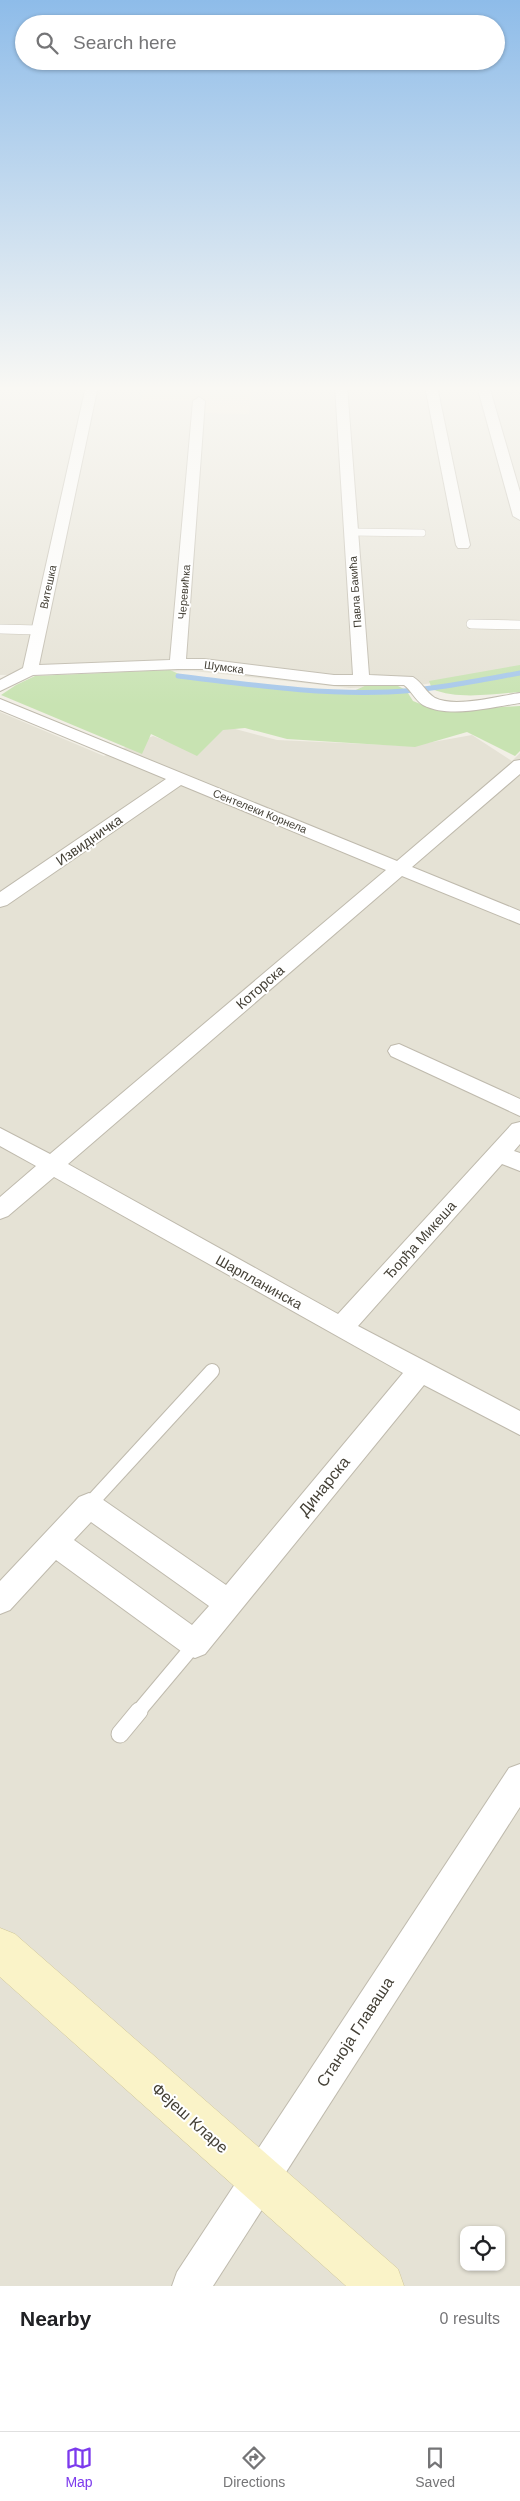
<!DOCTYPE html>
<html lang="en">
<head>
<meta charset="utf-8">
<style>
  :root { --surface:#fff; --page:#f2f2f2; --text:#202124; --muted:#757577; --line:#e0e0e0; --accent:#7c3aed }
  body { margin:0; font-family:Helvetica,sans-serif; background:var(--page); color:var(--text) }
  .controls { position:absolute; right:15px; bottom:15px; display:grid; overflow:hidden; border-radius:10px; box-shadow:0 1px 4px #0004 }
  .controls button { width:45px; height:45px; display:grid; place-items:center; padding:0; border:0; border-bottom:1px solid var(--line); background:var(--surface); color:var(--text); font:25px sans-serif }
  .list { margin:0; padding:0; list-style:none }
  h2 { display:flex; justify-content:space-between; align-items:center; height:65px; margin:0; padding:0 20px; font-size:21px }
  h2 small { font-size:16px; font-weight:400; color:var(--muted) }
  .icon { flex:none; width:28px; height:28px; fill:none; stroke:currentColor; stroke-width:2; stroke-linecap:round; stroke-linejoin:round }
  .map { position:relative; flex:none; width:520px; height:2286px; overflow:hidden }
  .search { position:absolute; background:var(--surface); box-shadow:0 1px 4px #0004; left:15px; right:15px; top:15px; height:55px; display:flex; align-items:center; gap:12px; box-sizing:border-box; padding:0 18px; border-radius:28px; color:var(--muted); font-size:19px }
  .sheet { height:145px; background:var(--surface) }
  nav { display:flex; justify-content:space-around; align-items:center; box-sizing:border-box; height:70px; border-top:1px solid var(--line); background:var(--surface); font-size:14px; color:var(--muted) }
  nav a { display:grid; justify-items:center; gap:2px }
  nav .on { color:var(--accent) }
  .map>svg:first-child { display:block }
  .residential { fill:#e5e2d5; fill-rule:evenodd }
  .commercial { fill:#f2e8d3 }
  .green { fill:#c8e3b2 }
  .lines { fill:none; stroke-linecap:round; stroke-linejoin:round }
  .stream { stroke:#a7c8ea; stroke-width:5 }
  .lane-far3-casing { stroke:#bfbaad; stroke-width:8 }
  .lane-far2-casing { stroke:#bfbaad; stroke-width:10 }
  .lane-far1-casing { stroke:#bfbaad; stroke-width:16 }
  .lane-casing { stroke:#bfbaad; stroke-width:19 }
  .street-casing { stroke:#bfbaad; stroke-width:2 }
  .secondary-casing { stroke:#cec599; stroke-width:1 }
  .lane-far3 { stroke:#fff; stroke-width:7 }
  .lane-far2 { stroke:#fff; stroke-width:9 }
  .lane-far1 { stroke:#fff; stroke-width:14 }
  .lane { stroke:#fff; stroke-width:17 }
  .street { fill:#fff; fill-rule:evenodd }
  .secondary { fill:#faf3c8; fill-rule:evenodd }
  .labels { text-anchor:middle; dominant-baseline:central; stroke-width:4; stroke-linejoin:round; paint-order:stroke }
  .far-street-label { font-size:11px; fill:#444036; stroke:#fff }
  .street-label { font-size:14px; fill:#444036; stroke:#fff }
  .near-street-label { font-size:16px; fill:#444036; stroke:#fff }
</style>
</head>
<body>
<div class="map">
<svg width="520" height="2286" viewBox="0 0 520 2286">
  <rect width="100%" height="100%" fill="#f2efe6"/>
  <g class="residential">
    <path d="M 0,386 L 520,386 L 520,668 L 420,685 L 350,688 L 193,671 L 0,675 Z"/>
    <path d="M 0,712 L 104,756 L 153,736 L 196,752 L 224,726 L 277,740 L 410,746 L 472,735 L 512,761 L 520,753 L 520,2286 L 0,2286 ZM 464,2230 L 501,2230 L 501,2267 L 464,2267 Z"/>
  </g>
  <path class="commercial" d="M 144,386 L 252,386 L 249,414 L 205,413 L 206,401 L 141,400 Z"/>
  <g class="green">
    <path d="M 520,665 L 520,692 C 492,694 458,700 432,689 L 429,681 Z"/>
    <path d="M 170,670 L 188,678 L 334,694 L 349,693 L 367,685 L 398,686 L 406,690 L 413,701 L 438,711 L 520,706 L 520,751 L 515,756 L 467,732 L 415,747 L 287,739 L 245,728 L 223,730 L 197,756 L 151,734 L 142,754 L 1,695 L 16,685 L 35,676 Z"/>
  </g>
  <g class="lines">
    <path class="stream" d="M 178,676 C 247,684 317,695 388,692 C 432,690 476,681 520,673"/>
    <g class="lane-far3-casing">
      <path id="lane-far3" d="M 351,532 L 422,533"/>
    </g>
    <g class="lane-far2-casing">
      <g id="lane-far2">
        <path d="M 471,624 L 520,625"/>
        <path d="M 0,629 L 39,630"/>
      </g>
    </g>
    <g class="lane-far1-casing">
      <g id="lane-far1">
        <path d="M 89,1505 L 212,1371"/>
        <path d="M 138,1712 L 195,1644"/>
      </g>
    </g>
    <g class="lane-casing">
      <path id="lane" d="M 120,1734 L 139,1711"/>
    </g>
    <g class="street-casing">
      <g id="street">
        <path d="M 86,386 L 98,386 L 39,665 L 170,660 L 193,401 L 199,397 L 205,401 L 186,659 L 204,659 L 334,675 L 353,675 L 335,386 L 347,386 L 369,675 L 413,677 C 422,682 426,693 435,698 C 455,708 498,696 520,693 L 520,703 C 491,707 450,719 423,705 C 415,700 411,690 404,685 L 334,685 L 204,669 L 178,669 L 33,675 L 0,691 L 0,680 L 23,668 Z"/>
        <path d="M 425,386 L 437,386 L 470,545 L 468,548 L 458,548 L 456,545 Z"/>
        <path d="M 477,386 L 489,386 L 520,492 L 520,520 L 513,516 Z"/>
        <path d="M 0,699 L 397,861 L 514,761 L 520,760 L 520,774 L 412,867 L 520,911 L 520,924 L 402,876 L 68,1164 L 338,1314 L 512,1124 L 520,1122 L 520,1144 L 514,1151 L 520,1153 L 520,1171 L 502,1164 L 358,1326 L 520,1411 L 520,1435 L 424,1385 L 205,1654 L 195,1658 L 185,1654 L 56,1560 L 10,1610 L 0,1614 L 0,1581 L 79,1497 L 89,1493 L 99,1497 L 226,1585 L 403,1373 L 54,1177 L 8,1216 L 0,1219 L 0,1197 L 36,1166 L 0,1146 L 0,1128 L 50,1154 L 386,870 L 181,785 L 7,905 L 0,907 L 0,892 L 166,779 L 0,710 ZM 91,1522 L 209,1606 L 192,1625 L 74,1540 Z"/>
        <path d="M 399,1044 L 520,1099 L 520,1116 L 391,1056 L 388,1051 L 391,1046 Z"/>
        <path d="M 520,1764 L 520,1807 L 213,2286 L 172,2286 L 177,2272 L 509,1768 Z"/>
      </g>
    </g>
    <g class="secondary-casing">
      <path id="secondary" d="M 0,1928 L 15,1934 L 398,2269 L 404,2286 L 346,2286 L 0,1977 Z"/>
    </g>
    <use href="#lane-far3" class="lane-far3"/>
    <use href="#lane-far2" class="lane-far2"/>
    <use href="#lane-far1" class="lane-far1"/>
    <use href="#lane" class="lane"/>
    <use href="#street" class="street"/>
    <use href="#secondary" class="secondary"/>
  </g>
  <linearGradient id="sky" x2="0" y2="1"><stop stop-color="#8ebce9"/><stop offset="0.55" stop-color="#f9f8f4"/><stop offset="1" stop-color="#f9f8f4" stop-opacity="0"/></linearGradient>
  <rect width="520" height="706" fill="url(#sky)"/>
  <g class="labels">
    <g class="far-street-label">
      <text transform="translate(48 587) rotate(-78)">Витешка</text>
      <text transform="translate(184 592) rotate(-85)">Черевићка</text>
      <text transform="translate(355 592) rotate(-94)">Павла Бакића</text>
      <text transform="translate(224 667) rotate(7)">Шумска</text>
      <text transform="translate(260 811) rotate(22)">Сентелеки Корнела</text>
    </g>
    <g class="street-label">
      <text transform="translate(89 840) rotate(-35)">Извидничка</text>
      <text transform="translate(260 987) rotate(-41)">Которска</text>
      <text transform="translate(420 1240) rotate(-48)">Ђорђа Микеша</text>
      <text transform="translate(259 1282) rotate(29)">Шарпланинска</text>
    </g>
    <g class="near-street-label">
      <text transform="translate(324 1486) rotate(-51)">Динарска</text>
      <text transform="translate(355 2032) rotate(-57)">Станоја Главаша</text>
      <text transform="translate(190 2118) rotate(42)">Фејеш Кларе</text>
    </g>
  </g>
</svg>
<div class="controls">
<button><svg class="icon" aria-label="locate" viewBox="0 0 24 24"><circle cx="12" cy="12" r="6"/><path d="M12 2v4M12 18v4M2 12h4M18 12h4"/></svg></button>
</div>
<div class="search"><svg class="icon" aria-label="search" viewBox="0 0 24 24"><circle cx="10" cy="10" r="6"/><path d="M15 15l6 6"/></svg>Search here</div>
</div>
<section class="sheet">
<h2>Nearby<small>0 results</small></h2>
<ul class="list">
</ul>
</section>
<nav>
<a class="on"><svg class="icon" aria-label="map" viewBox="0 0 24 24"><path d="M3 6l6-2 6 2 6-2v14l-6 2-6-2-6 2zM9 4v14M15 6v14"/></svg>Map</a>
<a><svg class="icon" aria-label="directions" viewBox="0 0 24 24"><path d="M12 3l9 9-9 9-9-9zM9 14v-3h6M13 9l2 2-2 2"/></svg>Directions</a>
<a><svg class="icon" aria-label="saved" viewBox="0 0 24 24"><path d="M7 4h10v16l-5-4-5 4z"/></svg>Saved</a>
</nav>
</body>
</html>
